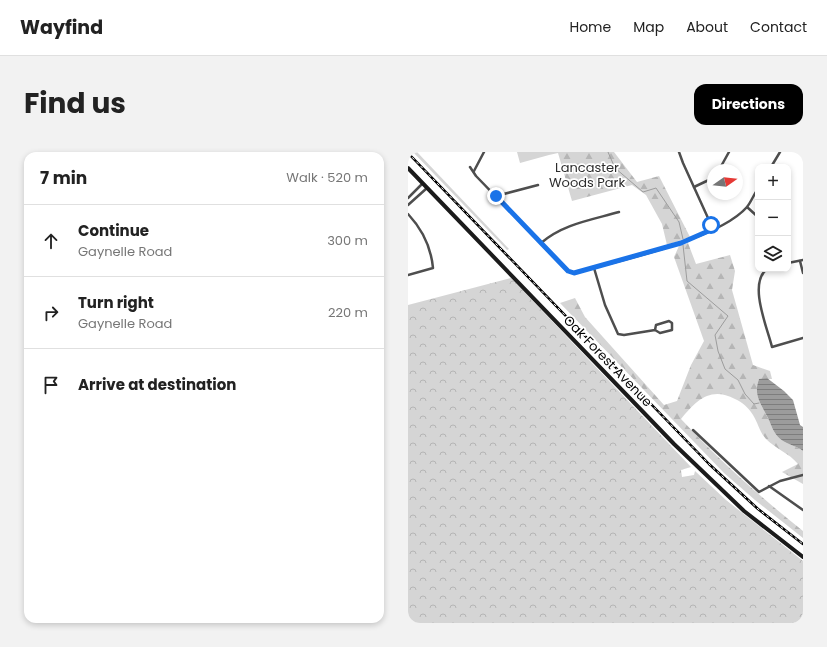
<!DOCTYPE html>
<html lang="en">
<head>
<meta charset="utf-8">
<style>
  :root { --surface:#fff; --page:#f2f2f2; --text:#222; --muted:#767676; --line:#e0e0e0; --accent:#000 }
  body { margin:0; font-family:Poppins,sans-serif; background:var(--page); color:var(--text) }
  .controls { position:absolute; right:12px; top:12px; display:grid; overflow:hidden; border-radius:8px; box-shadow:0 2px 6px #0003 }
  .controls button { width:36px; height:36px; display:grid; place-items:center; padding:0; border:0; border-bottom:1px solid var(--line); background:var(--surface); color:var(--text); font:20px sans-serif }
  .compass { position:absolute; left:299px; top:12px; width:36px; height:36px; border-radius:50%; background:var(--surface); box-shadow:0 2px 6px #0003; rotate:76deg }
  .stop { position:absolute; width:12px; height:12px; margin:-9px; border:3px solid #1a73e8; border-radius:50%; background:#fff }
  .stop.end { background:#1a73e8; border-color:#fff; box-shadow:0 1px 4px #0008 }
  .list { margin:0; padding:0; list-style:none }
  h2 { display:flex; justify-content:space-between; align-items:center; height:52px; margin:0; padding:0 16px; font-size:17px }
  h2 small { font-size:13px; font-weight:400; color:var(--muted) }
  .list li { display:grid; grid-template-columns:26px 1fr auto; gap:12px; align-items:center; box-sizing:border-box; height:72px; padding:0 16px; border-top:1px solid var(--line) }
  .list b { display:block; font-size:15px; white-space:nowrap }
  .list p { margin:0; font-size:13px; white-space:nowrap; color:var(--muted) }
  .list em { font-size:13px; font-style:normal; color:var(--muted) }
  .icon { flex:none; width:22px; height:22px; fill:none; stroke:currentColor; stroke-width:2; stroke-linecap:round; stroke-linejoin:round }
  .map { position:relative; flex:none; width:395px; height:471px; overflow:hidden; border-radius:12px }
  header { display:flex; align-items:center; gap:24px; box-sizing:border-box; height:56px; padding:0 20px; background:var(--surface); border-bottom:1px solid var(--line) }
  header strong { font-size:19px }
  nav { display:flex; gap:22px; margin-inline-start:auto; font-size:14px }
  .intro { display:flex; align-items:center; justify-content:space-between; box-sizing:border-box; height:96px; padding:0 24px }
  h1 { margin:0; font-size:28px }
  .button { padding:10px 18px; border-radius:12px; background:var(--accent); color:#fff; font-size:14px; font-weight:700 }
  main { display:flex; gap:24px; padding:0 24px }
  aside { flex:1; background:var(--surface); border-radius:12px; box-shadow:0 2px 6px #0003 }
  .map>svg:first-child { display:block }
  .grass { fill:#d5d5d5 }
  .forest { fill:url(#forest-firs) }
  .park { fill:url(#park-crowns) }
  .water { fill:url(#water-rules) }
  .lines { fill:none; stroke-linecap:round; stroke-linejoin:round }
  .stream { stroke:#9c9c9c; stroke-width:1 }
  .street { stroke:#4e4e4e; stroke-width:2.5 }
  .secondary { stroke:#1b1b1b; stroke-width:4 }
  .rail-casing { stroke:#000; stroke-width:2.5 }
  .rail { stroke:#fff; stroke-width:1; stroke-dasharray:3; stroke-linecap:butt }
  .route { stroke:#1a73e8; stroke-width:5 }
  .labels { text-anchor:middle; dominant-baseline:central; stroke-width:3.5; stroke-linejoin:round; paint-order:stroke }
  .park-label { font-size:13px; fill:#2c2c2c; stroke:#fff }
  .street-label { font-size:13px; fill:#000; stroke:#fff }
</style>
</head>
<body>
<header>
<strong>Wayfind</strong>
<nav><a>Home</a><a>Map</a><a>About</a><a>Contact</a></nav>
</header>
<div class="intro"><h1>Find us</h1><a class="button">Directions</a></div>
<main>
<aside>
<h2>7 min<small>Walk · 520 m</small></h2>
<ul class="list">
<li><svg class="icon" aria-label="ahead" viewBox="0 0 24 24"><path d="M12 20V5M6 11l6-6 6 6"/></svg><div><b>Continue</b><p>Gaynelle Road</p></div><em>300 m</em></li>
<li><svg class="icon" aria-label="right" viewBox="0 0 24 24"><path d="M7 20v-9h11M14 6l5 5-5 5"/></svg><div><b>Turn right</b><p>Gaynelle Road</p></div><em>220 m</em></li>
<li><svg class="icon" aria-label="arrive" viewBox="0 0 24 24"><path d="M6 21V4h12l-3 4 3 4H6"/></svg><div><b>Arrive at destination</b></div></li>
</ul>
</aside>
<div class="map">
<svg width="395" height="471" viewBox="0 0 395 471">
  <defs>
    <pattern id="forest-firs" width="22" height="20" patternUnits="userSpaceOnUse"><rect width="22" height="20" fill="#d5d5d5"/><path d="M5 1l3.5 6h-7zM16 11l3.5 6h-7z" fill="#b5b5b5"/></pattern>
    <pattern id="park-crowns" width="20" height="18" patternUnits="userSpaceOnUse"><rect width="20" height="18" fill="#d5d5d5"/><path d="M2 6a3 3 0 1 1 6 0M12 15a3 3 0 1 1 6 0" fill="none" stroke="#b5b5b5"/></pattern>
    <pattern id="water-rules" width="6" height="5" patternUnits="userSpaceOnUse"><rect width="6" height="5" fill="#9c9c9c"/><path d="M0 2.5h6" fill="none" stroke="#7d7d7d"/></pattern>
  </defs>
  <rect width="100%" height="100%" fill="#fff"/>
  <g class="grass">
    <path d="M 5,0 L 9,0 L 101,97 L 99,98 Z"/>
    <path d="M 109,0 L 141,0 L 141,3 L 112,11 Z"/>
  </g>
  <g class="forest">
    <path d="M 141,0 L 206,0 L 229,30 L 251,24 L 282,85 L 259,93 L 254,72 L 238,43 L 224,33 L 164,49 L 150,1 L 141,3 Z"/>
    <path d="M 280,91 L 288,112 L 322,103 L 327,119 L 324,138 L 345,213 L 362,219 L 364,227 L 351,227 C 345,243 353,252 360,266 C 364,275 366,283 375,289 C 381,293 389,294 395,299 L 395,332 L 374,320 L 390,312 C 381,301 368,297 358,287 C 352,281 350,271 345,263 C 341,256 334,250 327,247 C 302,234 288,249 273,267 C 311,308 351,344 395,379 L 395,386 L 347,348 L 316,321 L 152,151 L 167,146 L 177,165 L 256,253 L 269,249 L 283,213 L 296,189 L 266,105 L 271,94 Z"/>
  </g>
  <path class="park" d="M 103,126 L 283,315 L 273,318 L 274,325 L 286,323 L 287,319 L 318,348 L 395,409 L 395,471 L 0,471 L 0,153 Z"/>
  <path class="water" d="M 359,226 L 376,239 L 385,248 L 392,273 L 395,275 L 395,299 C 389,294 381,293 375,289 C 366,283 364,275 360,266 C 353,252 345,243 351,227 Z"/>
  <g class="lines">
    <g class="stream">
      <path d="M 200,0 L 207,16 L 235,40 L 248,36 L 271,70 L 275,87"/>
      <path d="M 275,93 L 279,129 L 320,164 L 307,183 L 310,199 L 317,217 L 330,228 L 337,242 L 346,252 L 351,251"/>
    </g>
    <g class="street">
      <path d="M 271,0 L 275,11 L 305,77"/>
      <path d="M 62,15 L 68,24 L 160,119 L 166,121 C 210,109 310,88 339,55 C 343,50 346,42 350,37"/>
      <path d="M 363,15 L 372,0"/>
      <path d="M 311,18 L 321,0"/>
      <path d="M 66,19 L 76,0"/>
      <path d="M 286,35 L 305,26"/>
      <path d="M 88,44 L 130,33"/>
      <path d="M 0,46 L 14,32"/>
      <path d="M 0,53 L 19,36"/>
      <path d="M 339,55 L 350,65"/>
      <path d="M 0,62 C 15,78 23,95 25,116 L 0,123"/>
      <path d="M 133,91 C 155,72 183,68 211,60"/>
      <path d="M 392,109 L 395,121"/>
      <path d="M 380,111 L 395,108"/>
      <path d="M 186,116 L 197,153 L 210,182 L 216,183 L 247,178 L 252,181 L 264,178 L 264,171 L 261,169 L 248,173 L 247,178"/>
      <path d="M 359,117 C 340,131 359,175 364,195 L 395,186"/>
      <path d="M 285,278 L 351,340 L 372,329 L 395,323"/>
      <path d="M 361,334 L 395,358"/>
    </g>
    <path class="secondary" d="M 0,16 L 266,292 L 336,359 L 395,405"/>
    <g class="rail-casing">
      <path id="rail" d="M 0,1 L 301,312 L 350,357 L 395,392"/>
    </g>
    <use href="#rail" class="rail"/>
  </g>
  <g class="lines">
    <path class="route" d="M 88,44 L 160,119 L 166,121 L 273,91 L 305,77 L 303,73"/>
  </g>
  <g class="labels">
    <g class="park-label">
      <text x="179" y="15">Lancaster<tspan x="179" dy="15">Woods Park</tspan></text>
    </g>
    <g class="street-label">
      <text transform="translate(200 209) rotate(46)">Oak Forest Avenue</text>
    </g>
  </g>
</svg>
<div class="controls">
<button>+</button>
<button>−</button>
<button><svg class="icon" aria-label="layers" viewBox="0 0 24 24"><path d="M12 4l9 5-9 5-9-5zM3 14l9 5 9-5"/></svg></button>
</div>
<svg class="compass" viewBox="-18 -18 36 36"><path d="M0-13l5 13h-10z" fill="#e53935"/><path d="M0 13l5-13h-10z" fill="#767676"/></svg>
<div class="stop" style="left:303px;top:73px"></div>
<div class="stop end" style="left:88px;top:44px"></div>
</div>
</main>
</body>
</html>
